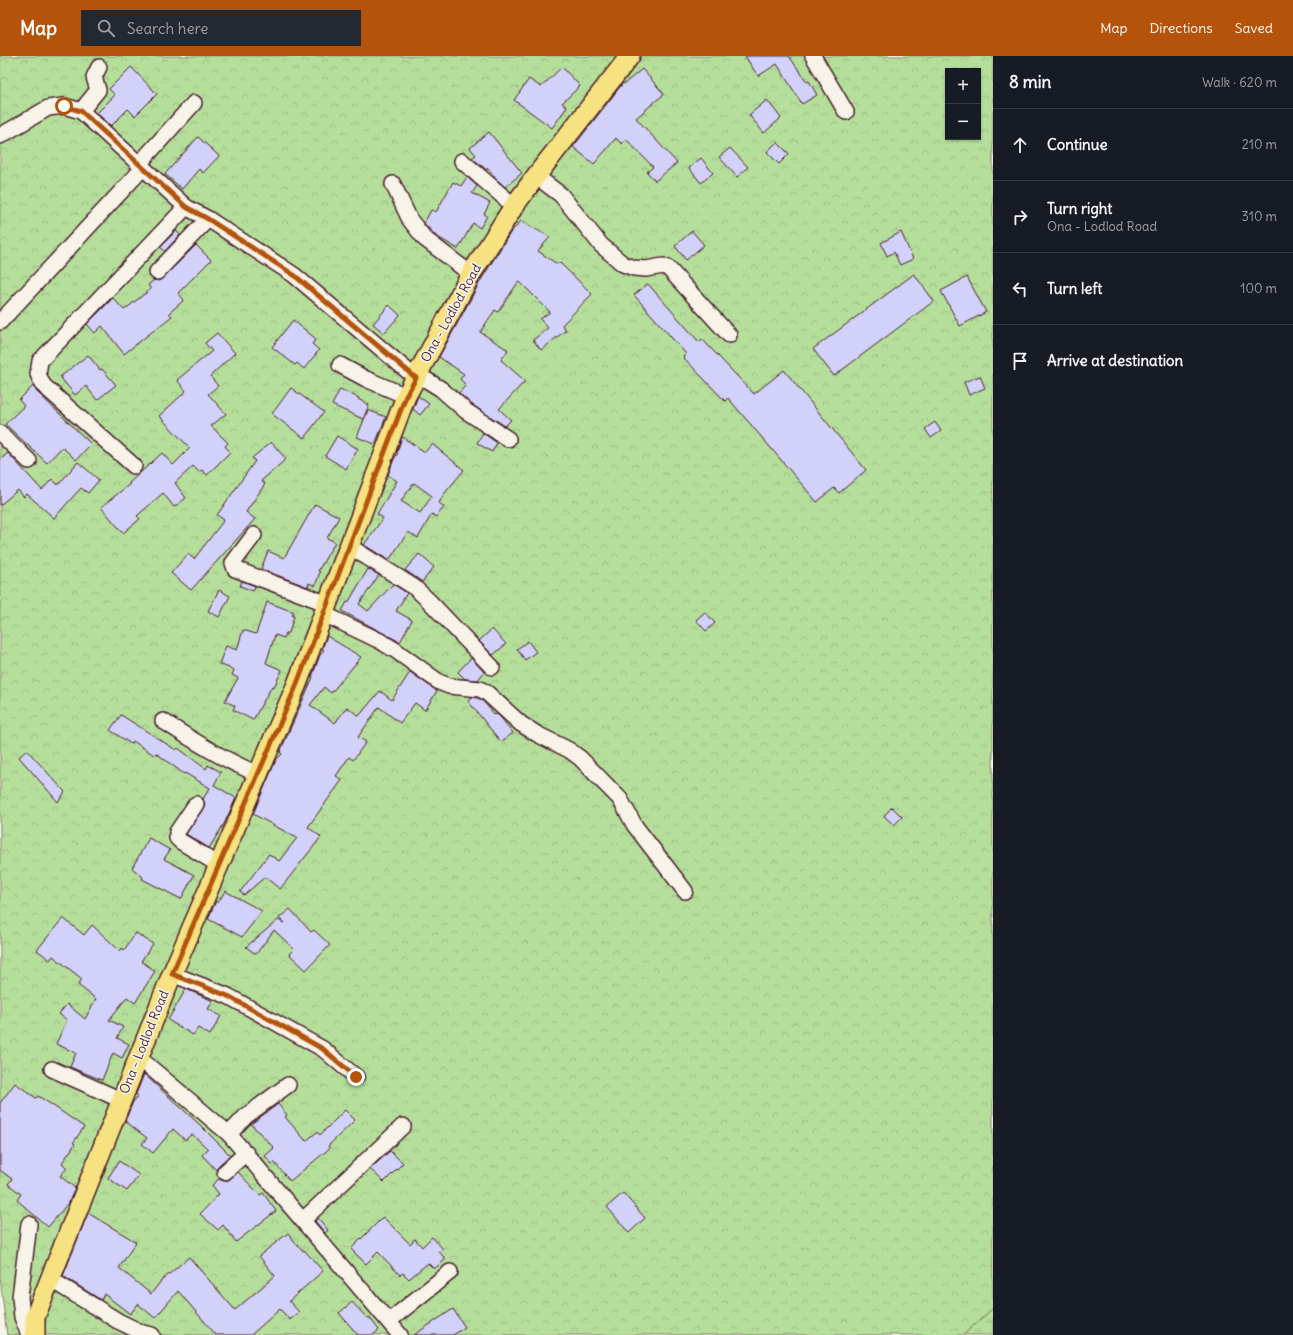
<!DOCTYPE html>
<html lang="en">
<head>
<meta charset="utf-8">
<style>
  :root { --surface:#171b24; --page:#242831; --text:#f1f3f6; --muted:#9ea1a6; --line:#363941; --accent:#b45309 }
  body { margin:0; font-family:Delius,sans-serif; background:var(--page); color:var(--text) }
  .controls { position:absolute; right:12px; top:12px; display:grid; overflow:hidden; border-radius:0px; box-shadow:0 1px 3px #0004 }
  .controls button { width:36px; height:36px; display:grid; place-items:center; padding:0; border:0; border-bottom:1px solid var(--line); background:var(--surface); color:var(--text); font:20px sans-serif }
  .stop { position:absolute; width:12px; height:12px; margin:-9px; border:3px solid #b45309; border-radius:50%; background:#fff }
  .stop.end { background:#b45309; border-color:#fff; box-shadow:0 1px 4px #0008 }
  .list { margin:0; padding:0; list-style:none }
  h2 { display:flex; justify-content:space-between; align-items:center; height:52px; margin:0; padding:0 16px; font-size:17px }
  h2 small { font-size:13px; font-weight:400; color:var(--muted) }
  .list li { display:grid; grid-template-columns:26px 1fr auto; gap:12px; align-items:center; box-sizing:border-box; height:72px; padding:0 16px; border-top:1px solid var(--line) }
  .list b { display:block; font-size:15px; white-space:nowrap }
  .list p { margin:0; font-size:13px; white-space:nowrap; color:var(--muted) }
  .list em { font-size:13px; font-style:normal; color:var(--muted) }
  .icon { flex:none; width:22px; height:22px; fill:none; stroke:currentColor; stroke-width:2; stroke-linecap:round; stroke-linejoin:round }
  .map { position:relative; flex:none; width:993px; height:1279px; overflow:hidden }
  header { display:flex; align-items:center; gap:24px; box-sizing:border-box; height:56px; padding:0 20px; background:var(--accent); color:#fff }
  header strong { font-size:19px }
  nav { display:flex; gap:22px; margin-inline-start:auto; font-size:14px }
  .search { width:280px; height:36px; background:var(--page); display:flex; align-items:center; gap:10px; box-sizing:border-box; padding:0 14px; border-radius:0px; color:var(--muted); font-size:15px }
  main { display:flex }
  aside { flex:1; background:var(--surface) }
  .map>svg:first-child { display:block }
  .grass { fill:url(#grass-tufts); stroke:#7f7e62 }
  .forest { fill:url(#forest-crowns); stroke:#7f7e62; fill-rule:evenodd }
  .building { fill:#d1d1fa; stroke:#4a1f2b; fill-rule:evenodd }
  .lines { fill:none; stroke-linecap:round; stroke-linejoin:round }
  .minor-casing { stroke:#4a1f2b; stroke-width:18 }
  .major-casing { stroke:#4a1f2b; stroke-width:22 }
  .minor { stroke:#f7f3e8; stroke-width:15 }
  .major { stroke:#f6e281; stroke-width:19 }
  .route { stroke:#b45309; stroke-width:5 }
  .labels { text-anchor:middle; dominant-baseline:central; stroke-width:3.5; stroke-linejoin:round; paint-order:stroke }
  .street-label { font-size:13px; fill:#4a1f2b; stroke:#f7f3e8 }
</style>
</head>
<body>
<header>
<strong>Map</strong>
<div class="search"><svg class="icon" aria-label="search" viewBox="0 0 24 24"><circle cx="10" cy="10" r="6"/><path d="M15 15l6 6"/></svg>Search here</div>
<nav><a>Map</a><a>Directions</a><a>Saved</a></nav>
</header>
<main>
<div class="map">
<svg width="993" height="1279" viewBox="0 0 993 1279">
  <defs>
    <pattern id="grass-tufts" width="24" height="20" patternUnits="userSpaceOnUse"><rect width="24" height="20" fill="#b4de9a"/><path d="M3 7l-1-3M5 7V3M7 7l1-3M15 17l-1-3M17 17v-4M19 17l1-3" fill="none" stroke="#9cbe85"/></pattern>
    <pattern id="forest-crowns" width="20" height="18" patternUnits="userSpaceOnUse"><rect width="20" height="18" fill="#b4de9a"/><path d="M2 6a3 3 0 1 1 6 0M12 15a3 3 0 1 1 6 0" fill="none" stroke="#9cbe85"/></pattern>
  </defs>
  <rect width="100%" height="100%" fill="#f7f3e8"/>
  <filter id="ink" filterUnits="userSpaceOnUse"><feTurbulence type="fractalNoise" baseFrequency=".025" numOctaves="2"/><feDisplacementMap in="SourceGraphic" scale="8" xChannelSelector="R" yChannelSelector="G"/><feConvolveMatrix kernelMatrix="1 2 1 2 8 2 1 2 1" color-interpolation-filters="sRGB"/></filter>
  <g filter="url(#ink)">
    <path class="grass" d="M 993,1252 L 993,1279 L 963,1279 Z"/>
    <path class="forest" d="M 0,0 L 993,0 L 993,1252 L 963,1279 L 7,1279 L 0,1222 ZM 948,15 L 978,15 L 978,81 L 948,81 Z"/>
    <g class="building">
      <path d="M 745,0 L 789,0 L 807,26 L 809,25 L 817,39 L 802,48 L 777,8 L 758,20 Z"/>
      <path d="M 131,11 L 157,38 L 135,60 L 128,53 L 111,70 L 97,57 L 115,39 L 109,33 Z"/>
      <path d="M 562,11 L 580,30 L 562,47 L 567,51 L 552,72 L 514,44 L 529,23 L 541,31 Z"/>
      <path d="M 642,13 L 664,38 L 636,62 L 677,107 L 655,125 L 647,116 L 653,111 L 626,83 L 622,88 L 616,82 L 594,108 L 573,91 L 623,27 L 624,28 Z"/>
      <path d="M 767,44 L 781,62 L 764,77 L 749,59 Z"/>
      <path d="M 489,76 L 522,117 L 505,131 L 496,123 L 488,112 L 487,114 L 472,102 L 476,99 L 470,92 Z"/>
      <path d="M 198,81 L 219,100 L 203,117 L 199,113 L 182,133 L 165,118 Z"/>
      <path d="M 777,86 L 789,98 L 779,108 L 767,96 Z"/>
      <path d="M 730,92 L 748,111 L 737,121 L 719,101 Z"/>
      <path d="M 701,102 L 713,117 L 701,127 L 689,112 Z"/>
      <path d="M 467,121 L 477,130 L 472,137 L 490,147 L 484,158 L 487,160 L 480,172 L 473,167 L 458,193 L 436,180 L 424,167 L 431,154 L 436,156 L 453,126 L 461,130 Z"/>
      <path d="M 521,165 L 550,181 L 538,195 L 557,208 L 559,206 L 592,238 L 562,269 L 566,274 L 541,294 L 533,284 L 548,272 L 540,263 L 550,256 L 519,225 L 498,256 L 495,254 L 480,276 L 508,294 L 501,304 L 525,325 L 499,353 L 511,364 L 505,370 L 471,348 L 459,337 L 466,329 L 460,323 L 464,318 L 439,301 L 481,224 L 512,174 L 513,174 Z"/>
      <path d="M 176,175 L 180,179 L 165,195 L 160,191 Z"/>
      <path d="M 692,175 L 704,189 L 686,204 L 675,190 Z"/>
      <path d="M 901,176 L 913,203 L 900,209 L 894,196 L 887,200 L 881,187 Z"/>
      <path d="M 196,189 L 211,204 L 178,237 L 184,244 L 169,257 L 172,260 L 124,298 L 102,270 L 95,277 L 87,268 L 113,242 L 124,254 L 151,233 L 148,229 L 154,224 L 159,225 L 163,222 Z"/>
      <path d="M 914,218 L 934,245 L 834,320 L 813,293 Z"/>
      <path d="M 967,221 L 986,256 L 960,270 L 941,235 Z"/>
      <path d="M 648,228 L 699,286 L 702,283 L 754,338 L 784,314 L 866,414 L 839,437 L 834,432 L 817,446 L 728,342 L 725,345 L 683,301 L 686,298 L 634,239 Z"/>
      <path d="M 389,249 L 400,259 L 384,277 L 373,268 Z"/>
      <path d="M 293,264 L 316,283 L 312,288 L 319,294 L 304,313 L 297,307 L 295,309 L 272,291 Z"/>
      <path d="M 217,277 L 235,297 L 210,320 L 218,330 L 208,338 L 226,358 L 211,370 L 228,387 L 225,390 L 230,396 L 207,419 L 202,414 L 199,416 L 193,410 L 175,427 L 186,442 L 174,451 L 163,437 L 137,460 L 140,463 L 123,477 L 101,451 L 130,428 L 129,427 L 162,397 L 173,409 L 190,392 L 159,360 L 186,335 L 177,324 L 212,295 L 205,287 Z"/>
      <path d="M 88,299 L 100,314 L 102,313 L 116,329 L 97,344 L 86,330 L 75,339 L 60,321 Z"/>
      <path d="M 980,320 L 985,332 L 969,339 L 964,326 Z"/>
      <path d="M 33,330 L 37,336 L 91,388 L 76,404 L 62,391 L 47,407 L 5,368 L 24,350 L 19,344 Z"/>
      <path d="M 291,332 L 324,356 L 304,382 L 272,358 Z"/>
      <path d="M 340,333 L 359,342 L 358,343 L 369,349 L 363,363 L 332,349 Z"/>
      <path d="M 418,340 L 429,348 L 420,359 L 413,353 Z"/>
      <path d="M 368,354 L 386,361 L 375,388 L 357,381 Z"/>
      <path d="M 935,366 L 941,375 L 931,382 L 925,373 Z"/>
      <path d="M 483,377 L 497,387 L 492,396 L 477,387 Z"/>
      <path d="M 337,380 L 358,393 L 346,413 L 325,400 Z"/>
      <path d="M 402,381 L 425,396 L 432,388 L 464,414 L 444,438 L 439,447 L 444,451 L 436,461 L 432,458 L 418,482 L 408,476 L 389,504 L 364,489 L 383,462 L 377,458 L 397,425 L 388,419 L 394,403 L 398,397 L 397,396 ZM 414,427 L 432,440 L 420,457 L 401,445 Z"/>
      <path d="M 271,386 L 286,403 L 261,425 L 265,428 L 246,456 L 255,463 L 191,534 L 171,517 L 188,498 L 194,503 L 224,464 L 217,459 L 255,405 L 252,402 Z"/>
      <path d="M 8,397 L 42,434 L 52,423 L 58,429 L 78,406 L 99,424 L 88,437 L 81,432 L 54,462 L 27,438 L 24,441 L 18,434 L 0,449 L 0,404 Z"/>
      <path d="M 315,448 L 339,461 L 327,482 L 335,486 L 318,515 L 320,516 L 315,530 L 309,527 L 308,531 L 261,513 L 268,495 L 284,502 Z"/>
      <path d="M 419,498 L 434,511 L 422,526 L 405,514 Z"/>
      <path d="M 368,513 L 379,519 L 359,548 L 368,555 L 393,528 L 407,537 L 396,555 L 412,564 L 400,586 L 342,555 L 347,546 L 348,547 Z"/>
      <path d="M 242,525 L 255,530 L 253,535 L 240,530 Z"/>
      <path d="M 219,534 L 230,540 L 219,561 L 208,555 Z"/>
      <path d="M 267,546 L 294,556 L 292,560 L 294,560 L 289,577 L 286,577 L 284,582 L 275,579 L 266,607 L 282,614 L 274,631 L 272,630 L 253,664 L 233,654 L 235,650 L 225,645 L 238,622 L 232,619 L 234,614 L 219,608 L 226,590 L 237,594 L 243,574 L 256,578 Z"/>
      <path d="M 705,556 L 715,567 L 706,575 L 696,564 Z"/>
      <path d="M 492,573 L 506,588 L 493,599 L 479,585 Z"/>
      <path d="M 327,580 L 361,601 L 331,637 L 324,631 L 310,649 L 335,667 L 347,651 L 359,660 L 380,635 L 392,644 L 410,616 L 437,635 L 425,654 L 415,647 L 400,667 L 379,651 L 358,681 L 366,686 L 353,704 L 349,701 L 336,720 L 342,724 L 308,771 L 321,781 L 280,833 L 265,821 L 244,839 L 240,836 L 269,798 L 279,805 L 297,782 L 253,758 L 276,704 L 282,698 L 280,696 L 313,621 L 312,621 L 320,599 L 324,594 L 322,593 Z"/>
      <path d="M 528,585 L 536,596 L 525,604 L 517,593 Z"/>
      <path d="M 471,602 L 484,616 L 478,624 L 465,623 L 458,616 Z"/>
      <path d="M 472,641 L 477,642 L 482,644 L 495,659 L 497,658 L 502,663 L 513,677 L 501,686 L 468,645 Z"/>
      <path d="M 121,659 L 176,694 L 178,692 L 206,713 L 208,709 L 221,716 L 214,729 L 236,742 L 224,768 L 209,792 L 186,778 L 203,753 L 205,748 L 203,743 L 210,732 L 185,717 L 184,718 L 156,697 L 154,699 L 133,685 L 131,688 L 110,674 Z"/>
      <path d="M 27,694 L 65,736 L 58,746 L 19,701 Z"/>
      <path d="M 892,751 L 902,761 L 894,769 L 884,760 Z"/>
      <path d="M 149,782 L 170,794 L 164,803 L 194,819 L 181,843 L 142,823 L 143,821 L 132,812 Z"/>
      <path d="M 225,835 L 262,855 L 242,881 L 208,863 L 216,845 L 218,847 Z"/>
      <path d="M 290,853 L 311,876 L 314,874 L 330,889 L 306,914 L 289,898 L 294,893 L 274,874 L 256,898 L 246,891 L 278,864 L 284,867 L 279,862 Z"/>
      <path d="M 63,862 L 84,879 L 92,869 L 120,895 L 122,892 L 124,894 L 136,877 L 153,888 L 141,905 L 155,915 L 135,947 L 127,941 L 109,964 L 123,971 L 117,982 L 129,988 L 122,1002 L 113,997 L 102,1024 L 70,1011 L 76,997 L 56,988 L 67,964 L 59,958 L 67,948 L 85,963 L 96,943 L 78,929 L 82,923 L 53,900 L 50,904 L 37,894 Z"/>
      <path d="M 186,933 L 213,945 L 208,953 L 221,960 L 210,979 L 198,972 L 193,979 L 168,964 Z"/>
      <path d="M 144,1018 L 200,1069 L 230,1099 L 219,1109 L 216,1114 L 202,1099 L 208,1093 L 192,1078 L 185,1084 L 173,1073 L 153,1097 L 142,1088 L 147,1082 L 125,1065 L 133,1046 L 138,1040 L 136,1038 Z"/>
      <path d="M 15,1027 L 36,1042 L 38,1040 L 52,1049 L 84,1071 L 73,1087 L 75,1088 L 62,1107 L 67,1112 L 60,1120 L 75,1132 L 69,1146 L 48,1171 L 17,1144 L 21,1138 L 8,1128 L 12,1123 L 0,1114 L 0,1047 Z"/>
      <path d="M 278,1048 L 287,1059 L 285,1061 L 306,1085 L 317,1076 L 320,1079 L 345,1054 L 355,1064 L 328,1090 L 330,1092 L 290,1125 L 274,1106 L 272,1108 L 265,1100 L 274,1092 L 251,1068 Z"/>
      <path d="M 390,1095 L 403,1107 L 384,1126 L 370,1113 Z"/>
      <path d="M 119,1105 L 139,1119 L 127,1135 L 108,1122 Z"/>
      <path d="M 238,1116 L 260,1139 L 263,1137 L 276,1155 L 236,1186 L 223,1169 L 218,1174 L 200,1158 L 219,1138 L 212,1129 L 219,1123 L 223,1125 L 227,1125 Z"/>
      <path d="M 623,1137 L 645,1162 L 629,1177 L 607,1151 Z"/>
      <path d="M 88,1157 L 136,1186 L 119,1212 L 151,1238 L 161,1225 L 189,1201 L 235,1254 L 275,1220 L 259,1200 L 288,1177 L 302,1195 L 304,1194 L 323,1215 L 289,1245 L 299,1256 L 290,1264 L 280,1253 L 251,1279 L 216,1279 L 178,1235 L 155,1262 L 138,1248 L 130,1258 L 104,1238 L 101,1244 L 63,1220 Z"/>
      <path d="M 383,1161 L 410,1188 L 415,1183 L 422,1191 L 432,1181 L 443,1193 L 439,1196 L 446,1203 L 434,1213 L 428,1207 L 409,1223 L 403,1217 L 400,1219 L 378,1196 L 366,1208 L 351,1193 Z"/>
      <path d="M 318,1162 L 328,1174 L 325,1177 L 315,1165 Z"/>
      <path d="M 352,1246 L 367,1262 L 369,1261 L 379,1274 L 373,1279 L 358,1279 L 339,1257 Z"/>
      <path d="M 453,1253 L 465,1271 L 453,1279 L 414,1279 Z"/>
    </g>
    <g class="lines">
      <g class="minor-casing">
        <g id="minor">
          <path d="M 813,0 L 846,56"/>
          <path d="M 81,55 L 98,34 L 94,21 L 99,11"/>
          <path d="M 0,80 L 48,52 L 64,50 L 81,55 L 186,151 L 208,163 L 294,219 L 416,322"/>
          <path d="M 462,105 L 514,150"/>
          <path d="M 139,108 L 194,47"/>
          <path d="M 536,120 L 561,139 L 601,189 L 623,208 L 634,212 L 646,213 L 663,210 L 668,212 L 729,279"/>
          <path d="M 393,128 L 410,164 L 425,183 L 471,218"/>
          <path d="M 157,216 L 208,163"/>
          <path d="M 0,266 L 143,112"/>
          <path d="M 340,309 L 366,323 L 406,340"/>
          <path d="M 417,318 L 441,333 L 466,355 L 508,383"/>
          <path d="M 0,377 L 29,405"/>
          <path d="M 134,410 L 43,329 L 38,318 L 40,305 L 186,151"/>
          <path d="M 254,479 L 233,507 L 235,513 L 328,548"/>
          <path d="M 349,490 L 414,531 L 429,545 L 492,611"/>
          <path d="M 324,558 L 380,585 L 395,594 L 439,626 L 449,630 L 480,633 L 487,637 L 521,668 L 537,678 L 569,694 L 580,702 L 620,743 L 635,770 L 685,835"/>
          <path d="M 163,665 C 194,685 224,704 258,718"/>
          <path d="M 196,748 L 177,776 L 177,782 L 180,785 L 219,809"/>
          <path d="M 172,918 L 228,940 L 323,993 L 356,1021"/>
          <path d="M 138,1001 L 229,1078 L 400,1279"/>
          <path d="M 52,1013 L 121,1044"/>
          <path d="M 229,1078 L 246,1060 L 288,1029"/>
          <path d="M 225,1116 L 246,1097"/>
          <path d="M 303,1164 L 403,1070"/>
          <path d="M 50,1223 L 118,1265 L 143,1277 L 152,1279"/>
          <path d="M 389,1265 L 450,1216"/>
          <path d="M 29,1279 L 22,1261 L 20,1241 L 29,1168"/>
        </g>
      </g>
      <g class="major-casing">
        <path id="major" d="M 35,1279 L 35,1261 L 172,918 L 297,628 L 406,340 L 471,218 L 514,150 L 536,120 L 630,0"/>
      </g>
      <use href="#minor" class="minor"/>
      <use href="#major" class="major"/>
    </g>
  </g>
  <g class="lines" filter="url(#ink)">
    <path class="route" d="M 64,50 L 81,55 L 186,151 L 208,163 L 294,219 L 416,322 L 406,340 L 297,628 L 172,918 L 228,940 L 323,993 L 356,1021"/>
  </g>
  <g class="labels">
    <g class="street-label">
      <text transform="translate(451 257) rotate(-61)">Ona - Lodlod Road</text>
      <text transform="translate(144 986) rotate(-68)">Ona - Lodlod Road</text>
    </g>
  </g>
</svg>
<div class="controls">
<button>+</button>
<button>−</button>
</div>
<div class="stop" style="left:64px;top:50px"></div>
<div class="stop end" style="left:356px;top:1021px"></div>
</div>
<aside>
<h2>8 min<small>Walk · 620 m</small></h2>
<ul class="list">
<li><svg class="icon" aria-label="ahead" viewBox="0 0 24 24"><path d="M12 20V5M6 11l6-6 6 6"/></svg><div><b>Continue</b></div><em>210 m</em></li>
<li><svg class="icon" aria-label="right" viewBox="0 0 24 24"><path d="M7 20v-9h11M14 6l5 5-5 5"/></svg><div><b>Turn right</b><p>Ona - Lodlod Road</p></div><em>310 m</em></li>
<li><svg class="icon" aria-label="left" viewBox="0 0 24 24"><path d="M17 20v-9H6M10 6l-5 5 5 5"/></svg><div><b>Turn left</b></div><em>100 m</em></li>
<li><svg class="icon" aria-label="arrive" viewBox="0 0 24 24"><path d="M6 21V4h12l-3 4 3 4H6"/></svg><div><b>Arrive at destination</b></div></li>
</ul>
</aside>
</main>
</body>
</html>
